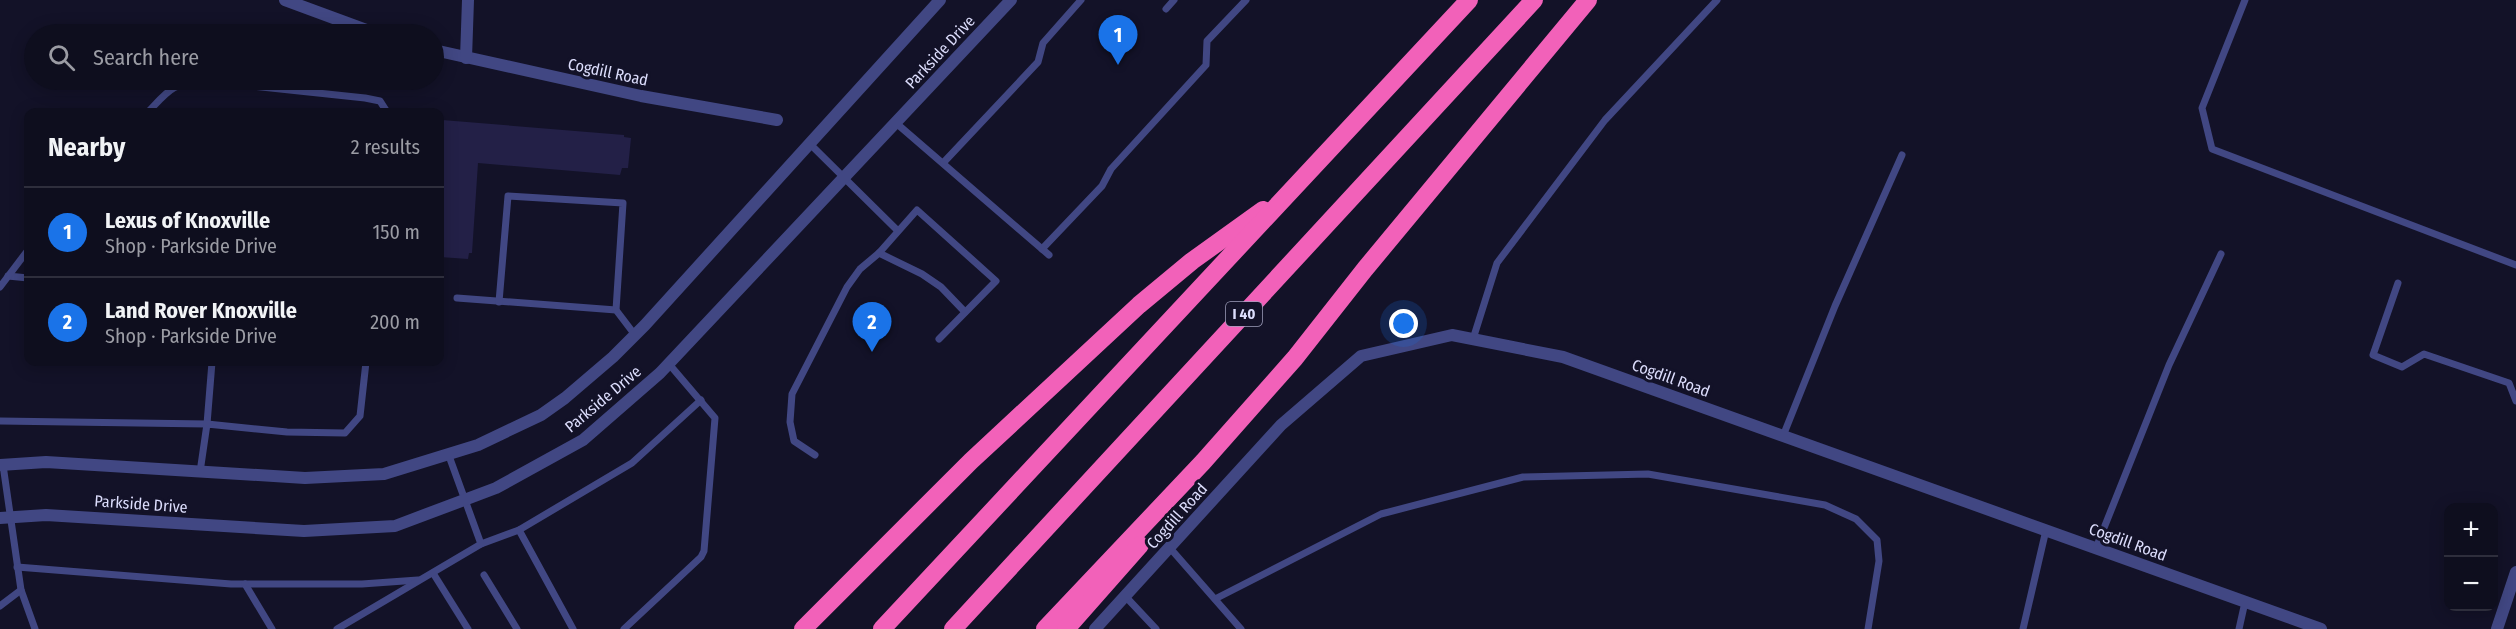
<!DOCTYPE html>
<html lang="en">
<head>
<meta charset="utf-8">
<style>
  :root { --surface:#0e0e1e; --page:#171727; --text:#f1f3f6; --muted:#9b9ca4; --line:#2e2e3c; --accent:#1a73e8 }
  body { margin:0; font-family:"Fira Sans Condensed",sans-serif; background:var(--page); color:var(--text) }
  .controls { position:absolute; right:18px; bottom:18px; display:grid; overflow:hidden; border-radius:12px; box-shadow:0 3px 15px #0003 }
  .controls button { width:54px; height:54px; display:grid; place-items:center; padding:0; border:0; border-bottom:2px solid var(--line); background:var(--surface); color:var(--text); font:30px sans-serif }
  .you { position:absolute; left:1404px; top:324px; width:21px; height:21px; margin:-15px; border:4px solid #fff; border-radius:50%; background:#1a73e8; box-shadow:0 0 0 9px #1a73e833 }
  .badge { display:grid; place-items:center; width:39px; height:39px; border-radius:50%; background:var(--accent); color:#fff; font-size:20px; font-weight:700 }
  .pin { position:absolute; translate:-50% -50px; filter:drop-shadow(0 2px 3px #0008) }
  .pin::after { content:''; position:absolute; top:32px; width:21px; height:18px; background:inherit; clip-path:polygon(0 0,100% 0,50% 100%) }
  .list { margin:0; padding:0; list-style:none }
  h2 { display:flex; justify-content:space-between; align-items:center; height:78px; margin:0; padding:0 24px; font-size:26px }
  h2 small { font-size:20px; font-weight:400; color:var(--muted) }
  .list li { display:grid; grid-template-columns:39px 1fr auto; gap:18px; align-items:center; box-sizing:border-box; height:90px; padding:0 24px; border-top:2px solid var(--line) }
  .list b { display:block; font-size:22px; white-space:nowrap }
  .list p { margin:0; font-size:20px; white-space:nowrap; color:var(--muted) }
  .list em { font-size:20px; font-style:normal; color:var(--muted) }
  .icon { flex:none; width:33px; height:33px; fill:none; stroke:currentColor; stroke-width:2; stroke-linecap:round; stroke-linejoin:round }
  .map { position:relative; flex:none; width:2516px; height:629px; overflow:hidden }
  .search { position:absolute; background:var(--surface); box-shadow:0 3px 15px #0003; left:24px; top:24px; width:420px; height:66px; display:flex; align-items:center; gap:15px; box-sizing:border-box; padding:0 21px; border-radius:33px; color:var(--muted); font-size:22px }
  .panel { position:absolute; background:var(--surface); box-shadow:0 3px 15px #0003; left:24px; top:108px; width:420px; height:258px; border-radius:12px }
  .map>svg:first-child { display:block }
  .building { fill:#232047 }
  .lines { fill:none; stroke-linecap:round; stroke-linejoin:round }
  .service { stroke:#414783; stroke-width:7 }
  .minor { stroke:#414783; stroke-width:12 }
  .tertiary { stroke:#414783; stroke-width:12 }
  .motorway { stroke:#f261b9; stroke-width:18 }
  .labels { text-anchor:middle; dominant-baseline:central; stroke-width:6; stroke-linejoin:round; paint-order:stroke }
  .shield { fill:#131228; stroke:#a0a0bc; stroke-width:1.5 }
  .shield-label { font-size:15px; font-weight:bold; fill:#dcddfc }
  .street-label { font-size:16px; fill:#dcddfc; stroke:#131228 }
</style>
</head>
<body>
<div class="map">
<svg width="2516" height="629" viewBox="0 0 2516 629">
  <rect width="100%" height="100%" fill="#131228"/>
  <path class="building" d="M 442,120 L 624,135 L 624,137 L 631,138 L 628,168 L 622,168 L 620,175 L 478,163 L 472,253 L 469,253 L 468,259 L 440,257 L 440,151 Z"/>
  <g class="lines">
    <g class="service">
      <path d="M 2245,0 L 2202,108 L 2212,149 L 2516,265"/>
      <path d="M 1166,9 L 1174,0"/>
      <path d="M 148,112 C 169,90 172,83 204,81 L 365,98 L 380,101 L 387,112"/>
      <path d="M 896,123 L 1049,255"/>
      <path d="M 809,143 L 897,230"/>
      <path d="M 944,162 L 1038,62 L 1043,43 L 1081,0"/>
      <path d="M 1042,249 L 1102,186 L 1111,169 L 1206,65 L 1207,41 L 1246,0"/>
      <path d="M 879,253 L 922,274 L 941,287 L 965,312"/>
      <path d="M 8,276 L 28,278"/>
      <path d="M 2398,283 L 2373,355 L 2402,367 L 2424,354 L 2509,383 L 2516,401"/>
      <path d="M 0,287 L 28,250"/>
      <path d="M 457,298 L 616,310 L 635,335"/>
      <path d="M 499,302 L 508,196 L 623,203 L 616,310"/>
      <path d="M 1473,339 L 1497,263 L 1605,120 L 1717,0"/>
      <path d="M 0,421 L 207,424 L 212,362"/>
      <path d="M 1783,436 L 1835,306 L 1902,155"/>
      <path d="M 815,455 L 794,441 L 790,422 L 792,394 L 847,287 L 860,269 L 879,253 L 917,210 L 996,281 L 939,339"/>
      <path d="M 449,456 L 481,544"/>
      <path d="M 3,465 L 21,590 L 35,629"/>
      <path d="M 200,472 L 207,424 L 287,432 L 345,433 L 360,416 L 366,362"/>
      <path d="M 519,530 L 573,629"/>
      <path d="M 1170,548 L 1241,629"/>
      <path d="M 2096,548 L 2169,365 L 2221,254"/>
      <path d="M 17,567 L 231,584 L 362,584 L 418,580"/>
      <path d="M 433,573 L 468,629"/>
      <path d="M 484,575 L 517,629"/>
      <path d="M 245,584 L 272,629"/>
      <path d="M 1126,597 L 1156,629"/>
      <path d="M 1215,599 L 1381,514 L 1523,477 L 1648,474 L 1825,505 L 1856,519 L 1877,540 L 1879,561 L 1868,629"/>
      <path d="M 0,606 L 21,590"/>
      <path d="M 337,629 L 481,544 L 519,530 L 632,463 L 701,400"/>
      <path d="M 624,629 L 701,557 L 704,551 L 715,418 L 669,364"/>
      <path d="M 2023,629 L 2046,530"/>
      <path d="M 2239,629 L 2245,602"/>
    </g>
    <g class="minor">
      <path d="M 285,0 L 377,34"/>
      <path d="M 434,50 L 641,96 L 777,120"/>
      <path d="M 466,58 L 468,0"/>
      <path d="M 2497,629 L 2516,572"/>
    </g>
    <g class="tertiary">
      <path d="M 0,465 L 46,462 L 305,478 L 384,474 L 478,445 L 541,415 L 565,398 L 613,357 L 645,325 L 940,0"/>
      <path d="M 0,518 L 46,515 L 304,531 L 395,526 L 496,488 L 583,440 L 660,373 L 1011,0"/>
      <path d="M 1095,629 L 1281,425 L 1361,356 L 1452,335 L 1563,357 L 2321,629"/>
    </g>
    <g class="motorway">
      <path d="M 803,629 L 971,461 L 1139,305 L 1192,261 L 1263,210"/>
      <path d="M 882,629 L 1469,0"/>
      <path d="M 953,629 L 1534,0"/>
      <path d="M 1045,629 L 1203,462 L 1295,358 L 1365,269 L 1588,0"/>
      <path d="M 1066,629 L 1140,545"/>
    </g>
  </g>
  <g class="labels">
    <rect class="shield" x="1226" y="302" width="36" height="24" rx="4.5"/>
    <g class="shield-label">
      <text x="1244" y="314">I 40</text>
    </g>
    <g class="street-label">
      <text transform="translate(940 52) rotate(-47)">Parkside Drive</text>
      <text transform="translate(608 72) rotate(12)">Cogdill Road</text>
      <text transform="translate(1671 378) rotate(20)">Cogdill Road</text>
      <text transform="translate(603 399) rotate(-40)">Parkside Drive</text>
      <text transform="translate(141 504) rotate(4)">Parkside Drive</text>
      <text transform="translate(1177 516) rotate(-48)">Cogdill Road</text>
      <text transform="translate(2128 542) rotate(20)">Cogdill Road</text>
    </g>
  </g>
</svg>
<div class="controls">
<button>+</button>
<button>−</button>
</div>
<div class="you"></div>
<div class="pin badge" style="left:1118px;top:65px">1</div>
<div class="pin badge" style="left:872px;top:352px">2</div>
<div class="search"><svg class="icon" aria-label="search" viewBox="0 0 24 24"><circle cx="10" cy="10" r="6"/><path d="M15 15l6 6"/></svg>Search here</div>
<section class="panel">
<h2>Nearby<small>2 results</small></h2>
<ul class="list">
<li><span class="badge">1</span><div><b>Lexus of Knoxville</b><p>Shop · Parkside Drive</p></div><em>150 m</em></li>
<li><span class="badge">2</span><div><b>Land Rover Knoxville</b><p>Shop · Parkside Drive</p></div><em>200 m</em></li>
</ul>
</section>
</div>
</body>
</html>
